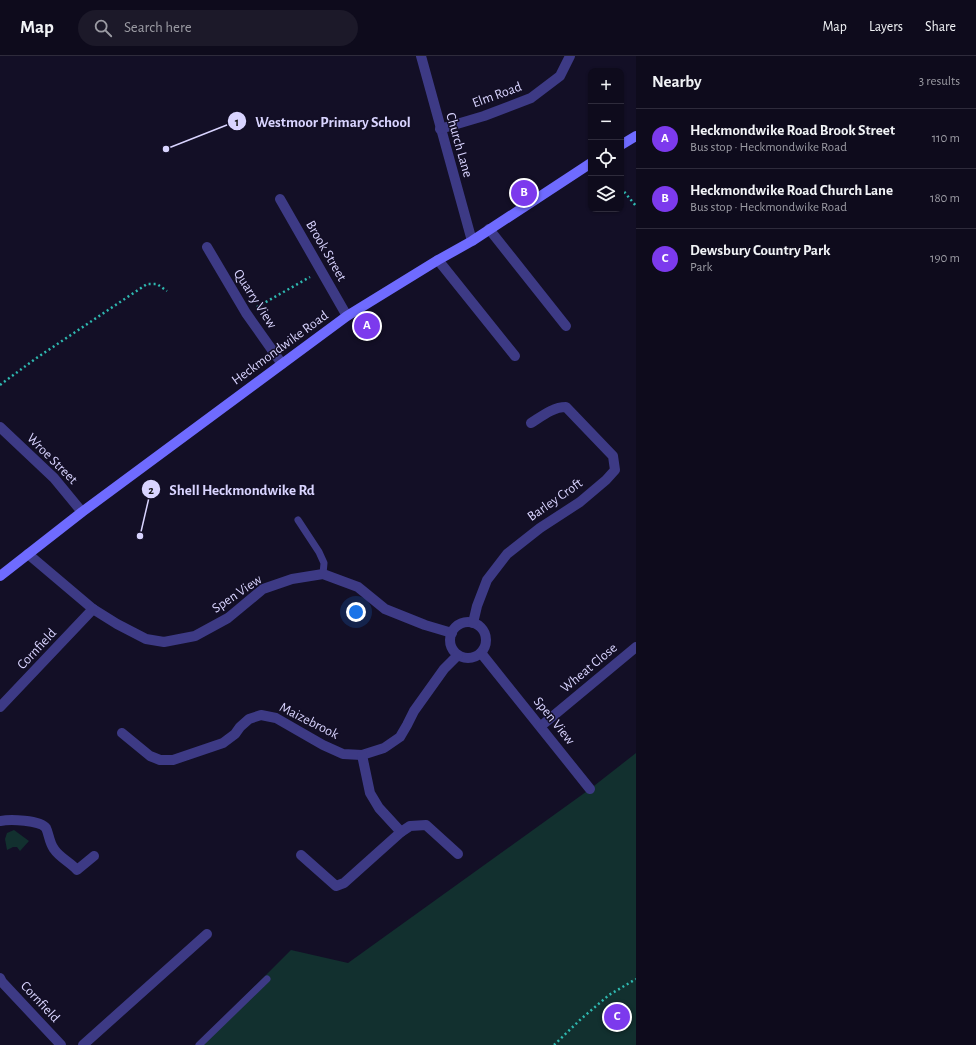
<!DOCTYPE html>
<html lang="en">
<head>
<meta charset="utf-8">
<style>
  :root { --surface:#0e0b1c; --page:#1c1929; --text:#f1f3f6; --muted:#9b9ba3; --line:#2e2b3b; --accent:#7c3aed }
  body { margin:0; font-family:"Alegreya Sans",sans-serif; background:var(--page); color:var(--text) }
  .controls { position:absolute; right:12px; top:12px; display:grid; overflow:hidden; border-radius:8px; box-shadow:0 1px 3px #0004 }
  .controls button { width:36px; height:36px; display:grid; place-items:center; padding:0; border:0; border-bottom:1px solid var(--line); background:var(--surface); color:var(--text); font:20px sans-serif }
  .you { position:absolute; left:356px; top:556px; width:14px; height:14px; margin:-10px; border:3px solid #fff; border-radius:50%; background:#1a73e8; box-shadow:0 0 0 6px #1a73e833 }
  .badge { display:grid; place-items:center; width:26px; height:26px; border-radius:50%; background:var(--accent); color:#fff; font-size:13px; font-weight:700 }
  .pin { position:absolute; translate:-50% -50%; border:2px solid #fff; box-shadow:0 1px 4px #0006 }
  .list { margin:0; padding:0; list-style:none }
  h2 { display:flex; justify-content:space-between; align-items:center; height:52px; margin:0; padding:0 16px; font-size:17px }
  h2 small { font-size:13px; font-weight:400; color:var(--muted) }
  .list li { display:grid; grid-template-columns:26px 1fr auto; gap:12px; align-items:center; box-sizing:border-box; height:60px; padding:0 16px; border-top:1px solid var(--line) }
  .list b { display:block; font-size:15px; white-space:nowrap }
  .list p { margin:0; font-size:13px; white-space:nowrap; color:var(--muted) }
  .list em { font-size:13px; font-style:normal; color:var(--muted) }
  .icon { flex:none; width:22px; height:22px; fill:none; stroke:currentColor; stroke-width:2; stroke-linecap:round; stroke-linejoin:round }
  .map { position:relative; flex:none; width:636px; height:989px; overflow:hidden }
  header { display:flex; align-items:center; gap:24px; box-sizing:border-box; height:56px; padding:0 20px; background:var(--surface); border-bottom:1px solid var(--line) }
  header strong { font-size:19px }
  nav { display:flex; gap:22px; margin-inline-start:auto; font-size:14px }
  .search { width:280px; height:36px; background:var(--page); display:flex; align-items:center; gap:10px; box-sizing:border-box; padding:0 14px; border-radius:22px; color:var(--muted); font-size:15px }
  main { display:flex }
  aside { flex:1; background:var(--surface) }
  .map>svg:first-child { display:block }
  .green { fill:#12302f }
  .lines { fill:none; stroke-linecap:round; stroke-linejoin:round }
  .path { stroke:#2fb8b0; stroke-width:2.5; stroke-dasharray:2 3; stroke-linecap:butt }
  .service { stroke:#3d3a85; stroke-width:7 }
  .minor { stroke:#3d3a85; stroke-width:10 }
  .secondary { stroke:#6f6bff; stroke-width:10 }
  .labels { text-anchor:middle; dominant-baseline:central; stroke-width:3; stroke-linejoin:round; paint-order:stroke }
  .street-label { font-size:14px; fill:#d9d4ff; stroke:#130f26 }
  .leader { fill:none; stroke:#d9d4ff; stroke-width:1.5 }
  .callout-dot { fill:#d9d4ff; stroke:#130f26; stroke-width:1.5 }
  .mark-label { font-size:12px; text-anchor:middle; font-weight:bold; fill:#111 }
  .callout-label { font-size:15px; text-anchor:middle; font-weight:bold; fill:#d9d4ff; stroke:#130f26; stroke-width:3; stroke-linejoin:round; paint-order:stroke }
</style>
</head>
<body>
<header>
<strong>Map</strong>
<div class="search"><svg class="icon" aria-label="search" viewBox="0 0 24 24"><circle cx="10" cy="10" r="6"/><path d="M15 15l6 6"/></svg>Search here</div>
<nav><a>Map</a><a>Layers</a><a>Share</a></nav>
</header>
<main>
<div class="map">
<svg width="636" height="989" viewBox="0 0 636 989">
  <rect width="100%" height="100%" fill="#130f26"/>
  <g class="green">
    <path d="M 636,697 L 636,989 L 196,989 L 291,894 L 348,907 L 590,733 Z"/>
    <path d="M 14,774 L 29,785 L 20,795 L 17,791 L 13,791 L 7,794 L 5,783 L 7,777 Z"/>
  </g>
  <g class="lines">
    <g class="path">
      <path d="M 621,132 L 636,150"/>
      <path d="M 257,251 L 310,221"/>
      <path d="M 0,329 L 35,303 L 147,228 L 157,228 L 167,235"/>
      <path d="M 554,989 L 581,963 L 609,939 L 636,923"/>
    </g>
    <g class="service">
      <path d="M 298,464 L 319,496 L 324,507 L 323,518"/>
      <path d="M 199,989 L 267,923"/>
    </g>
    <g class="minor">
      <path d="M 421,0 L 472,185"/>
      <path d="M 440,73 L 484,60 L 531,42 L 560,20 L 570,0"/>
      <path d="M 280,143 L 347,260"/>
      <path d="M 489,173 L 566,270"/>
      <path d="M 207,191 L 246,257 L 282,308"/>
      <path d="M 438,204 L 515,300"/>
      <path d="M 0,371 L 54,422 L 82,456"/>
      <path d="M 28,498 L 93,553 L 117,568 L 146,583 L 164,586 L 195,580 L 228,562 L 263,533 L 292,523 L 323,518 L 358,531 L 385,553 L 425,569 L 452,577"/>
      <circle cx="468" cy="584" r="18"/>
      <path d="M 473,567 L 477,550 L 487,524 L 507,498 L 540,472 L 580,446 L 606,424 L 615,414 L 613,400 L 566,351 C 553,351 542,360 531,367"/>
      <path d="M 481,597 L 590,733"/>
      <path d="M 0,651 L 93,553"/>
      <path d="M 541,670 L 636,591"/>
      <path d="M 122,677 L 150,700 L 160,704 L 173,704 L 223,687 L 235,678 L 240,671 L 249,663 L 261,659 L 276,662 L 323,689 L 343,698 L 362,699 L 384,692 L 400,681 L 407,669 L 414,655 L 444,613 L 458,599"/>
      <path d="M 362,699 L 370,737 L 379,752 L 401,776"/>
      <path d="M 0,765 C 10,763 40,764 46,772 C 49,778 49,786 54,793 C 60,802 70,806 77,814 L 94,800"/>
      <path d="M 301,799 L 336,830 L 344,827 L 401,776 L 410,770 L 426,769 L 458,798"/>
      <path d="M 0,922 L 2,926 L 61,989"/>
      <path d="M 83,989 L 207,878"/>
    </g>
    <g class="secondary">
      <path d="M 621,89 L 636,80"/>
      <path d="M 0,520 L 82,456 L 347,260 L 438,204 L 472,185 L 591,107"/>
    </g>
  </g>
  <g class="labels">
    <g class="street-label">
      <text transform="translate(497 39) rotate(-20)">Elm Road</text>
      <text transform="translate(459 89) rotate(74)">Church Lane</text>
      <text transform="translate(326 195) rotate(60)">Brook Street</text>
      <text transform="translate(255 243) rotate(57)">Quarry View</text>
      <text transform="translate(280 292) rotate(-36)">Heckmondwike Road</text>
      <text transform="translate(52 403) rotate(45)">Wroe Street</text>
      <text transform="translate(555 444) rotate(-35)">Barley Croft</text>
      <text transform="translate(237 538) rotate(-34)">Spen View</text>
      <text transform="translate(37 593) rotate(-47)">Cornfield</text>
      <text transform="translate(589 612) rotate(-40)">Wheat Close</text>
      <text transform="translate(309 665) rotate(27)">Maizebrook</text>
      <text transform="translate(554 665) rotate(51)">Spen View</text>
      <text transform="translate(40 946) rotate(47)">Cornfield</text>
    </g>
  </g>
  <path class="leader" d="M166 93L237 65M140 480L151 433"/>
  <g class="callout-dot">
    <circle cx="166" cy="93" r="4"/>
    <circle cx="140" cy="480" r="4"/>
    <circle cx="237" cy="65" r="10"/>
    <circle cx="151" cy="433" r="10"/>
  </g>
  <g class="mark-label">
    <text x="237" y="70">1</text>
    <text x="151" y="438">2</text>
  </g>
  <g class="callout-label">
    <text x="333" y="71">Westmoor Primary School</text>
    <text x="242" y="439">Shell Heckmondwike Rd</text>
  </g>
</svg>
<div class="controls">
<button>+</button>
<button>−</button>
<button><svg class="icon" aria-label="locate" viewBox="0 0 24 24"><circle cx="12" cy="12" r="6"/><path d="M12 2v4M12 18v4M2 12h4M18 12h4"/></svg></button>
<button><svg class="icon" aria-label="layers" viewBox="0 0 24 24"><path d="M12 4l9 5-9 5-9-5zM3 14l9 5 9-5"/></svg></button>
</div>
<div class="you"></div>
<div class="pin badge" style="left:367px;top:270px">A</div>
<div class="pin badge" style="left:524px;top:137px">B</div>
<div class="pin badge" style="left:617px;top:961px">C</div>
</div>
<aside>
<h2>Nearby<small>3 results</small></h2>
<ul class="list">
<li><span class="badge">A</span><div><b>Heckmondwike Road Brook Street</b><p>Bus stop · Heckmondwike Road</p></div><em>110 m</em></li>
<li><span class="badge">B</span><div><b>Heckmondwike Road Church Lane</b><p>Bus stop · Heckmondwike Road</p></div><em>180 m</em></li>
<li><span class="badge">C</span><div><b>Dewsbury Country Park</b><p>Park</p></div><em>190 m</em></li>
</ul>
</aside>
</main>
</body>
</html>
